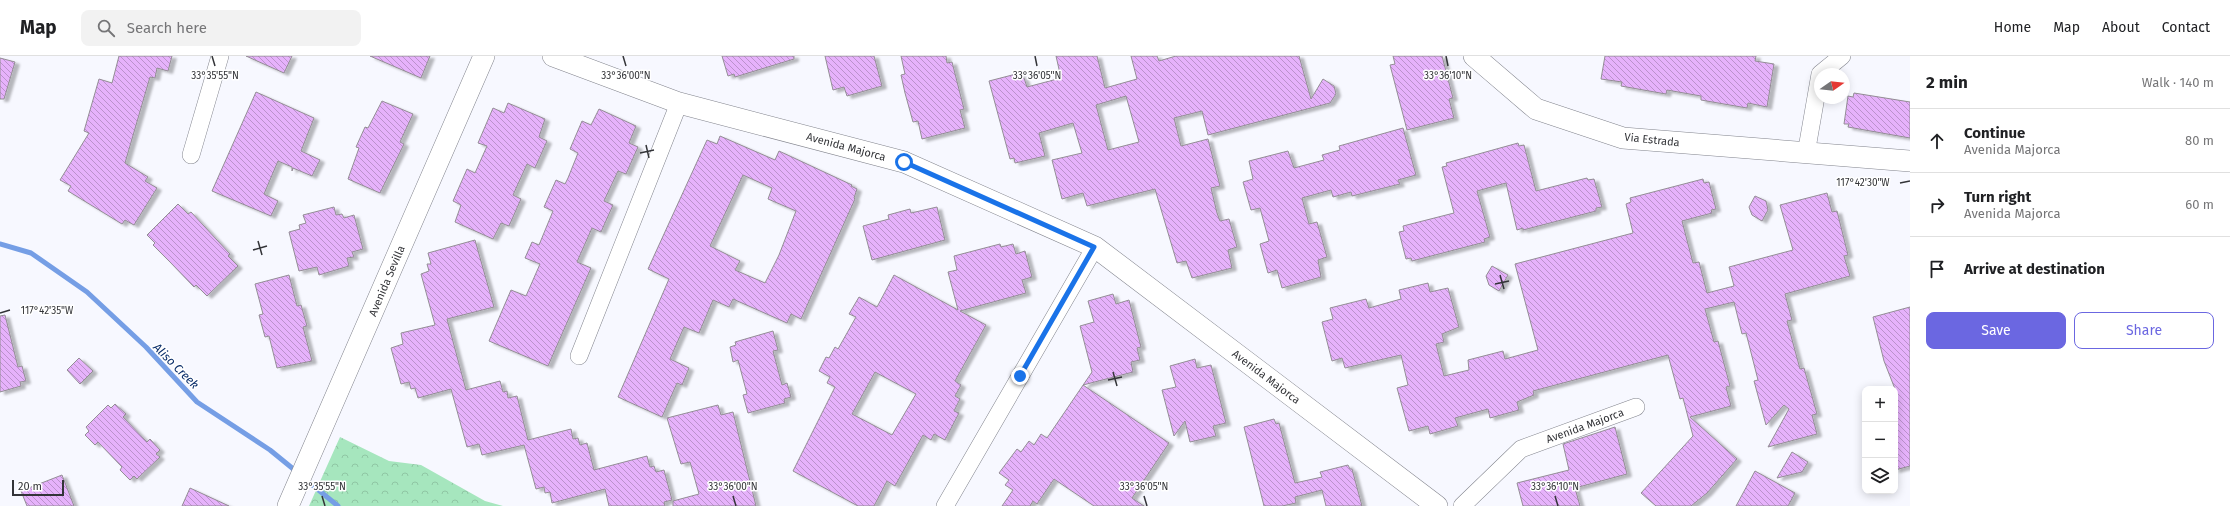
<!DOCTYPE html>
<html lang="en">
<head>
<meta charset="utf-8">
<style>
  :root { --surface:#fff; --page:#f2f2f2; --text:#202124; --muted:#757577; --line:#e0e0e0; --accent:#6b67e1 }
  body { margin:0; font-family:"Fira Sans",sans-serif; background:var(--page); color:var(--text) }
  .controls { position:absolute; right:12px; bottom:12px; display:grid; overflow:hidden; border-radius:8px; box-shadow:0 2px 10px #0003 }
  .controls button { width:36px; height:36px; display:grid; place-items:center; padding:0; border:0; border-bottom:1px solid var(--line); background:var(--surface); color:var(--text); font:20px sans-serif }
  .compass { position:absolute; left:1814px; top:12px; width:36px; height:36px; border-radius:50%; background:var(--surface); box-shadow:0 2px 10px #0003; rotate:76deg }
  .scale { position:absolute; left:12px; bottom:10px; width:52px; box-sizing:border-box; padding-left:4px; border:2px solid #333438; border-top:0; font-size:11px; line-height:14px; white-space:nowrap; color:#333438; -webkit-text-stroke:3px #fff; paint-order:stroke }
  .stop { position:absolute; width:12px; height:12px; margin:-9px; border:3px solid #1a73e8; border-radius:50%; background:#fff }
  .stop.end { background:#1a73e8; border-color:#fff; box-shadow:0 1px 4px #0008 }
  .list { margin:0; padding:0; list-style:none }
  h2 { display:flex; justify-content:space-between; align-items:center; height:52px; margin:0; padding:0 16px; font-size:17px }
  h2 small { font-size:13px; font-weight:400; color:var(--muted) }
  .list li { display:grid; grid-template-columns:26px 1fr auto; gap:12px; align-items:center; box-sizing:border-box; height:64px; padding:0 16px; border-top:1px solid var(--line) }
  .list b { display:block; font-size:15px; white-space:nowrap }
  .list p { margin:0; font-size:13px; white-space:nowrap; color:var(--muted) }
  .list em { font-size:13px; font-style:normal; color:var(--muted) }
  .actions { display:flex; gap:8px; padding:12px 16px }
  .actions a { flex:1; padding:9px 0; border:1px solid var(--accent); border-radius:8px; text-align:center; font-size:14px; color:var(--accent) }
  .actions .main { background:var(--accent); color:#fff }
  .icon { flex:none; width:22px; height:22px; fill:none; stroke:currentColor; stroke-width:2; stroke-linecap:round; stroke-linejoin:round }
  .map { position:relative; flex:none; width:1910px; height:450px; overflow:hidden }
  header { display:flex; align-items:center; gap:24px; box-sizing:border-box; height:56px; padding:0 20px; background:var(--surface); border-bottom:1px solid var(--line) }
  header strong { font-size:19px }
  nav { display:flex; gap:22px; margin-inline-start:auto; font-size:14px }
  .search { width:280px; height:36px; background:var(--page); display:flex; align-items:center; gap:10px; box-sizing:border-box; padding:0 14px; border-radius:8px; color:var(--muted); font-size:15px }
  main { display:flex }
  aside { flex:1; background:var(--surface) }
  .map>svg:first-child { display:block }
  .park { fill:url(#park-crowns) }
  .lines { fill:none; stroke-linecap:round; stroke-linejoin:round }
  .stream { stroke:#759ee5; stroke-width:5 }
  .building { fill:url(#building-back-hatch); stroke:#938d95; fill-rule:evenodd; filter:url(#shadow) }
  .minor-casing { stroke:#82848d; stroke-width:18 }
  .tertiary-casing { stroke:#82848d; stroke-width:22 }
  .minor { stroke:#fff; stroke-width:17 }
  .tertiary { stroke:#fff; stroke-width:21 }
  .route { stroke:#1a73e8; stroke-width:5 }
  .ticks { fill:none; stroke:#333438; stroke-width:1.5 }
  .labels { text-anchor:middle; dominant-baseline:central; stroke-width:3; stroke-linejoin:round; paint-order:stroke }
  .street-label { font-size:11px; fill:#333438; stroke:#fff }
  .water-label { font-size:12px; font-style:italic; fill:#082c69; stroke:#fff }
  .ticks-label { font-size:10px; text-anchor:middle; fill:#333438; stroke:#fff; stroke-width:3; stroke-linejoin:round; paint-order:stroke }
</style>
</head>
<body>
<header>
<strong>Map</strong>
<div class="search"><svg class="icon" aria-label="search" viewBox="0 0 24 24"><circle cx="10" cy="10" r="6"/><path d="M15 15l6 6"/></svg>Search here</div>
<nav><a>Home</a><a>Map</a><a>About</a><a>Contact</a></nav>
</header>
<main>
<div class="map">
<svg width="1910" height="450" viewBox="0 0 1910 450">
  <defs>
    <pattern id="park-crowns" width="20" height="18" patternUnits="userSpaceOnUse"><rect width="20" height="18" fill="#a6e6be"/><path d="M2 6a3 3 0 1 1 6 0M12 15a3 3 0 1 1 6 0" fill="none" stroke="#8fc6a4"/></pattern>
    <pattern id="building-back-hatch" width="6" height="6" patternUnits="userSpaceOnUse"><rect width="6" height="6" fill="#e6b2fb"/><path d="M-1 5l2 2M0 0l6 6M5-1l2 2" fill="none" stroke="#bb92cc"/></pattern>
    <filter id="shadow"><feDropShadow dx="4.5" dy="2.5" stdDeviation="1" flood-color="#0004"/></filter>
  </defs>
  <rect width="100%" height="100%" fill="#f7f8ff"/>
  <path class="park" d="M 340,381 L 389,405 L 421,409 L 485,445 L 503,450 L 309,450 Z"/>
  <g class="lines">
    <g class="stream">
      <path d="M 0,188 L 31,197 L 87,236 L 146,291 L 197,346 L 270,394 L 297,416"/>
      <path d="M 305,423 L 338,450"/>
    </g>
  </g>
  <g class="building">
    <path d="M 119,0 L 172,0 L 168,15 L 157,12 L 155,22 L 150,21 L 125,107 L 148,121 L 145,125 L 157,132 L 134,169 L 125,164 L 122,168 L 68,135 L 71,130 L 60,124 L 89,77 L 84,75 L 99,23 L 112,27 Z"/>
    <path d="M 246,0 L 292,0 L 284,17 Z"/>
    <path d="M 370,0 L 430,0 L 421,22 Z"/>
    <path d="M 722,0 L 794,0 L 794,3 L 735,21 L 734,18 L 728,20 Z"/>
    <path d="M 825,0 L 874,0 L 882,30 L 847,40 L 844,31 L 833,34 Z"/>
    <path d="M 901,0 L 946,0 L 947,7 L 952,6 L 964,53 L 960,54 L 965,72 L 922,83 L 918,65 L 913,66 L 905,37 L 901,19 L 905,18 Z"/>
    <path d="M 1056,0 L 1097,0 L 1105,32 L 1137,23 L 1131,0 L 1157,0 L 1159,5 L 1176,0 L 1299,0 L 1311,43 L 1323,23 L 1334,30 L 1336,38 L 1330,47 L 1208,79 L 1202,55 L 1174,62 L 1181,90 L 1208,83 L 1220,130 L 1211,132 L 1217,157 L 1220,165 L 1229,163 L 1237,191 L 1228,194 L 1232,212 L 1192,222 L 1186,205 L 1177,207 L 1155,133 L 1087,150 L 1083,137 L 1062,143 L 1052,104 L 1082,97 L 1073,67 L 1039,77 L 1045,100 L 1015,107 L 1014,102 L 1010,103 L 989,25 L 1020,17 L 1022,22 L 1024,22 L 1027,31 L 1061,22 ZM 1126,40 L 1139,86 L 1108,94 L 1096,49 Z"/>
    <path d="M 1393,0 L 1442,0 L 1453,42 L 1449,43 L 1454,62 L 1407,74 L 1390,9 L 1395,8 Z"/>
    <path d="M 1605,0 L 1756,0 L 1755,5 L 1774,8 L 1767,51 L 1748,47 L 1747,52 L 1701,44 L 1701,40 L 1667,34 L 1666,38 L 1621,30 L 1622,26 L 1601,23 Z"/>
    <path d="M 0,2 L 15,6 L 4,43 L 0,43 Z"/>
    <path d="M 256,36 L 314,62 L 301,95 L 320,104 L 312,120 L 293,112 L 292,115 L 292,111 L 278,105 L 264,138 L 278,145 L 271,160 L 212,135 Z"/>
    <path d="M 1854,37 L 1910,46 L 1910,82 L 1848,71 L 1849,68 L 1844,68 L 1848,40 L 1853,41 Z"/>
    <path d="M 382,45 L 413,58 L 400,86 L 404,88 L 380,137 L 348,123 L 359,92 L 356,91 L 365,71 L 368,72 Z"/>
    <path d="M 508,47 L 545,63 L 539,81 L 547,85 L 535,112 L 527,108 L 513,139 L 521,143 L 509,170 L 501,167 L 493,183 L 455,166 L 461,149 L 453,145 L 467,113 L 475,117 L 487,90 L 478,87 L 493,52 L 504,57 Z"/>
    <path d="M 599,53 L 636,70 L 629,87 L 638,91 L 626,118 L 618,115 L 604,145 L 613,149 L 601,176 L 592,172 L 577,206 L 591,212 L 548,310 L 489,285 L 511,234 L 526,240 L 540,208 L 525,202 L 532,186 L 539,189 L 553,155 L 544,151 L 556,124 L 565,128 L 568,122 L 578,97 L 570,93 L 582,65 L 591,69 Z"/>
    <path d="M 1403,72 L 1416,119 L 1398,124 L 1400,128 L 1352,140 L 1351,136 L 1333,141 L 1331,134 L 1302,142 L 1309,168 L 1317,166 L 1327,201 L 1318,204 L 1321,221 L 1282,232 L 1277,214 L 1268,217 L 1260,188 L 1269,185 L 1260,152 L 1251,154 L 1243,126 L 1253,123 L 1249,105 L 1288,95 L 1294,112 L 1324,104 L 1322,99 L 1340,94 L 1339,90 Z"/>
    <path d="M 720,80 L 775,104 L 779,95 L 852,129 L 851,130 L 857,133 L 854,142 L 855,143 L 801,263 L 791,258 L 787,267 L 733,243 L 729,251 L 713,244 L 699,277 L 684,271 L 670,303 L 689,312 L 682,329 L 677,327 L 662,361 L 618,341 L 669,223 L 648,213 L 707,84 L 717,88 ZM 743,119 L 772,132 L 768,143 L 796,155 L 779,199 L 765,227 L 735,214 L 740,205 L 710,190 Z"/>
    <path d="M 1518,87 L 1519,90 L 1524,89 L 1536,135 L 1587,122 L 1588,124 L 1594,123 L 1602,151 L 1596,152 L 1596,155 L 1523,174 L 1523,172 L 1517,174 L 1506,127 L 1477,135 L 1490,181 L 1484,183 L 1485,186 L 1412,205 L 1411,202 L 1406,203 L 1399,176 L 1404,175 L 1403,170 L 1454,157 L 1442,111 L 1447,110 L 1446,107 Z"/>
    <path d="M 1703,123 L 1704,127 L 1709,126 L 1716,153 L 1711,154 L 1712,157 L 1682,165 L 1693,207 L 1699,206 L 1707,237 L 1734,230 L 1729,211 L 1793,194 L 1780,149 L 1827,137 L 1832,156 L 1837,155 L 1848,199 L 1844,200 L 1850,220 L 1785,238 L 1792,264 L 1787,265 L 1800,313 L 1804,312 L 1817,358 L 1812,359 L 1817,378 L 1768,391 L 1789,353 L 1784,349 L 1766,369 L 1754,325 L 1758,324 L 1746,277 L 1742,278 L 1734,246 L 1705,253 L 1714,286 L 1718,285 L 1730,330 L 1726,331 L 1731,350 L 1690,361 L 1737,403 L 1707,437 L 1691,450 L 1656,450 L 1641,437 L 1693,380 L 1683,342 L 1680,343 L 1668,299 L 1533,335 L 1534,339 L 1517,346 L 1519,354 L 1490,362 L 1488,353 L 1455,362 L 1458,370 L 1430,378 L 1428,370 L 1409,375 L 1397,332 L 1408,329 L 1401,299 L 1345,312 L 1342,302 L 1332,305 L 1322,266 L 1333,263 L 1330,252 L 1366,243 L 1369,252 L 1376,250 L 1401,243 L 1399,234 L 1428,227 L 1430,236 L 1448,232 L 1459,271 L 1442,278 L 1444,286 L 1436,288 L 1444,320 L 1469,314 L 1468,304 L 1503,295 L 1505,303 L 1538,294 L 1515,208 L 1633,177 L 1626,148 L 1631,146 L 1630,142 Z"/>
    <path d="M 1755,140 L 1766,145 L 1768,154 L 1762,165 L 1752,159 L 1749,151 Z"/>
    <path d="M 178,148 L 188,158 L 191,156 L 230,198 L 228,200 L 238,210 L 207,240 L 196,229 L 194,231 L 170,206 L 153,189 L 155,187 L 147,179 Z"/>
    <path d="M 334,151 L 336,159 L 342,158 L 344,162 L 354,159 L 363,193 L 352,196 L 354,201 L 347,202 L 349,210 L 319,219 L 317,211 L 299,215 L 289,176 L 300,173 L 299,169 L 306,167 L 303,159 Z"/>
    <path d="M 937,151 L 945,184 L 872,204 L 863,170 L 889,163 L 888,159 L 910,153 L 911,157 Z"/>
    <path d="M 475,184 L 494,251 L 447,263 L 466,334 L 500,325 L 503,336 L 507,335 L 508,342 L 517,340 L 528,384 L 571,373 L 573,383 L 578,382 L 580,389 L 587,387 L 594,414 L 647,400 L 650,411 L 654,410 L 656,416 L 664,414 L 672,444 L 664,446 L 665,450 L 609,450 L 605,433 L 552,447 L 550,436 L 545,437 L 544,431 L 536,433 L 524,389 L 482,399 L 479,388 L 467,391 L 451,333 L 418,342 L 415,332 L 411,333 L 409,326 L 401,328 L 391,292 L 403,288 L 401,277 L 435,269 L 421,218 L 429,215 L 427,208 L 431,208 L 428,197 Z"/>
    <path d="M 1000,188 L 1001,191 L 1013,188 L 1016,198 L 1025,195 L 1032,221 L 1022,224 L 1026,237 L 960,255 L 986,269 L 955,325 L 961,329 L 955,340 L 960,343 L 954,355 L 959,357 L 945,384 L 934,378 L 931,384 L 923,379 L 895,430 L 887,425 L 874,450 L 858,450 L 793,415 L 835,331 L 827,327 L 830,321 L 819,315 L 826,301 L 829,302 L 835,291 L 838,293 L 856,261 L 849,258 L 859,241 L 877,251 L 894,219 L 958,254 L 948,216 L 957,214 L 954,200 ZM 875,316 L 916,338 L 892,379 L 852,358 Z"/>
    <path d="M 1492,210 L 1508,219 L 1499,235 L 1489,229 L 1486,220 Z"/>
    <path d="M 289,219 L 297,250 L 301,249 L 307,270 L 303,271 L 312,305 L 277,312 L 269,280 L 265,281 L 259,259 L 263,258 L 255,228 Z"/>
    <path d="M 1113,238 L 1116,248 L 1129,244 L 1141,291 L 1137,292 L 1140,304 L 1131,306 L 1133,316 L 1083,329 L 1169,387 L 1132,442 L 1144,450 L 1094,450 L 1054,423 L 1037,448 L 1033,445 L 1030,450 L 1002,450 L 1013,434 L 1005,429 L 1009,424 L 999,417 L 1017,393 L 1021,396 L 1029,385 L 1034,389 L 1041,378 L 1047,382 L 1092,316 L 1080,270 L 1094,266 L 1088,245 Z"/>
    <path d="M 1910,251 L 1910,410 L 1895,414 L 1895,333 L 1884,305 L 1873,261 Z"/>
    <path d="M 5,259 L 18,311 L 22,310 L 26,325 L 20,326 L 21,330 L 0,336 L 0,260 Z"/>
    <path d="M 773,275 L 778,294 L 773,295 L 782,329 L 787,327 L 791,341 L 784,343 L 785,347 L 748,357 L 743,339 L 747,338 L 738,304 L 733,306 L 730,291 L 736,289 L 735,286 Z"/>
    <path d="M 79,302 L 93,315 L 80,328 L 67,314 Z"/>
    <path d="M 1195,303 L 1197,312 L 1211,309 L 1226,367 L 1213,370 L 1216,380 L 1190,386 L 1185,365 L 1174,380 L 1162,334 L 1176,331 L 1170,310 Z"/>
    <path d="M 115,348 L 126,358 L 123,361 L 147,386 L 150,383 L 160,394 L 156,398 L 160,401 L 137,423 L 134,420 L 130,424 L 120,414 L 122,411 L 98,386 L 95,389 L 85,379 L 89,375 L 86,371 L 108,349 L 111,352 Z"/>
    <path d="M 718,349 L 721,359 L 733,356 L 756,450 L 673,450 L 673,445 L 699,438 L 690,406 L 681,408 L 667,362 Z"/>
    <path d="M 1274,363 L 1276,368 L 1279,367 L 1295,427 L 1322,421 L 1320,416 L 1348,409 L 1350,413 L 1352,413 L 1362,450 L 1326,450 L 1322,434 L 1295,441 L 1296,447 L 1282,450 L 1264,450 L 1244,371 Z"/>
    <path d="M 1615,371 L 1627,418 L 1575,432 L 1580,450 L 1523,450 L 1517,427 L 1569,414 L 1563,388 Z"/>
    <path d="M 1792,396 L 1808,406 L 1802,416 L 1777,422 Z"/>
    <path d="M 1755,415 L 1795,437 L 1788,450 L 1736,450 Z"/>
    <path d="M 62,419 L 74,450 L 27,450 L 21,435 Z"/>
    <path d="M 190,432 L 229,450 L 182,450 Z"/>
  </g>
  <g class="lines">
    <g class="minor-casing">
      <g id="minor">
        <path d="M 1806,98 L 1820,18 L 1842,0"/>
        <path d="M 191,99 L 220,0"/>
        <path d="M 579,300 L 679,47"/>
        <path d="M 945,450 L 1095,191"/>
        <path d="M 1462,450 L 1521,393 L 1636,351"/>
      </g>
    </g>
    <g class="tertiary-casing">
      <g id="tertiary">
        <path d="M 553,0 L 679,47 L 904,106 L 1095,191 L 1437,450"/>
        <path d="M 1474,0 L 1536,53 L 1623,82 L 1910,105"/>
        <path d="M 288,450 L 484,0"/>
      </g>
    </g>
    <use href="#minor" class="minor"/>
    <use href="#tertiary" class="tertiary"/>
  </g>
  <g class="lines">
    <path class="route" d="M 904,106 L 1094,191 L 1020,320"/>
  </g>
  <path class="ticks" d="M 212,0 L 215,10M 623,0 L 626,10M 1035,0 L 1037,10M 1446,0 L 1448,10M 646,89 L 649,102M 640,97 L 654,94M 1900,127 L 1910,125M 258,185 L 262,199M 253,194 L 267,190M 1500,219 L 1504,233M 1495,228 L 1509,225M 0,257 L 10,254M 1113,316 L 1117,330M 1108,324 L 1122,321M 322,440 L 325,450M 733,440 L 736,450M 1144,440 L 1147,450M 1555,440 L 1558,450"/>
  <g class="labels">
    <g class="street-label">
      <text transform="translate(1652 84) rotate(6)">Via Estrada</text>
      <text transform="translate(846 91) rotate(15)">Avenida Majorca</text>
      <text transform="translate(387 225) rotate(-67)">Avenida Sevilla</text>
      <text transform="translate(1266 321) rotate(37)">Avenida Majorca</text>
      <text transform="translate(1585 370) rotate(-20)">Avenida Majorca</text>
    </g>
    <g class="water-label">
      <text transform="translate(176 310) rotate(45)">Aliso Creek</text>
    </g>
  </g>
  <g class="ticks-label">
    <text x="215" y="23">33°35'55"N</text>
    <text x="626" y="23">33°36'00"N</text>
    <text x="1037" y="23">33°36'05"N</text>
    <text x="1448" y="23">33°36'10"N</text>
    <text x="1863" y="130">117°42'30"W</text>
    <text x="47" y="258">117°42'35"W</text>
    <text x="322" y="434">33°35'55"N</text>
    <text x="733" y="434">33°36'00"N</text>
    <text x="1144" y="434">33°36'05"N</text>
    <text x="1555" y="434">33°36'10"N</text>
  </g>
</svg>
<div class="controls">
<button>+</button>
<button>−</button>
<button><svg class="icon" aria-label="layers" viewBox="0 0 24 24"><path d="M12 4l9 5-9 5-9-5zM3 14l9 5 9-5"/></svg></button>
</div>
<svg class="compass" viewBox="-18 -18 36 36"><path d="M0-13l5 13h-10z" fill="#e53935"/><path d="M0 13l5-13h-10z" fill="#757577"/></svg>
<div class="scale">20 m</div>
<div class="stop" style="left:904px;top:106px"></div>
<div class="stop end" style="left:1020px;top:320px"></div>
</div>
<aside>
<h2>2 min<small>Walk · 140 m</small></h2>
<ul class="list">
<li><svg class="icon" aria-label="ahead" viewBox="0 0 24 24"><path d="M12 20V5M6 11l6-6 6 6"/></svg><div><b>Continue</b><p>Avenida Majorca</p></div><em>80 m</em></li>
<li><svg class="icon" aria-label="right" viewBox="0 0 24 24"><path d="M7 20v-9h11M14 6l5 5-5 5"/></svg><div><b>Turn right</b><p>Avenida Majorca</p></div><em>60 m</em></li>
<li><svg class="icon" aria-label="arrive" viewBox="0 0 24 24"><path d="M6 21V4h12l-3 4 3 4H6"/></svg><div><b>Arrive at destination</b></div></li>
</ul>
<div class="actions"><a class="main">Save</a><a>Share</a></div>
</aside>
</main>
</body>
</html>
